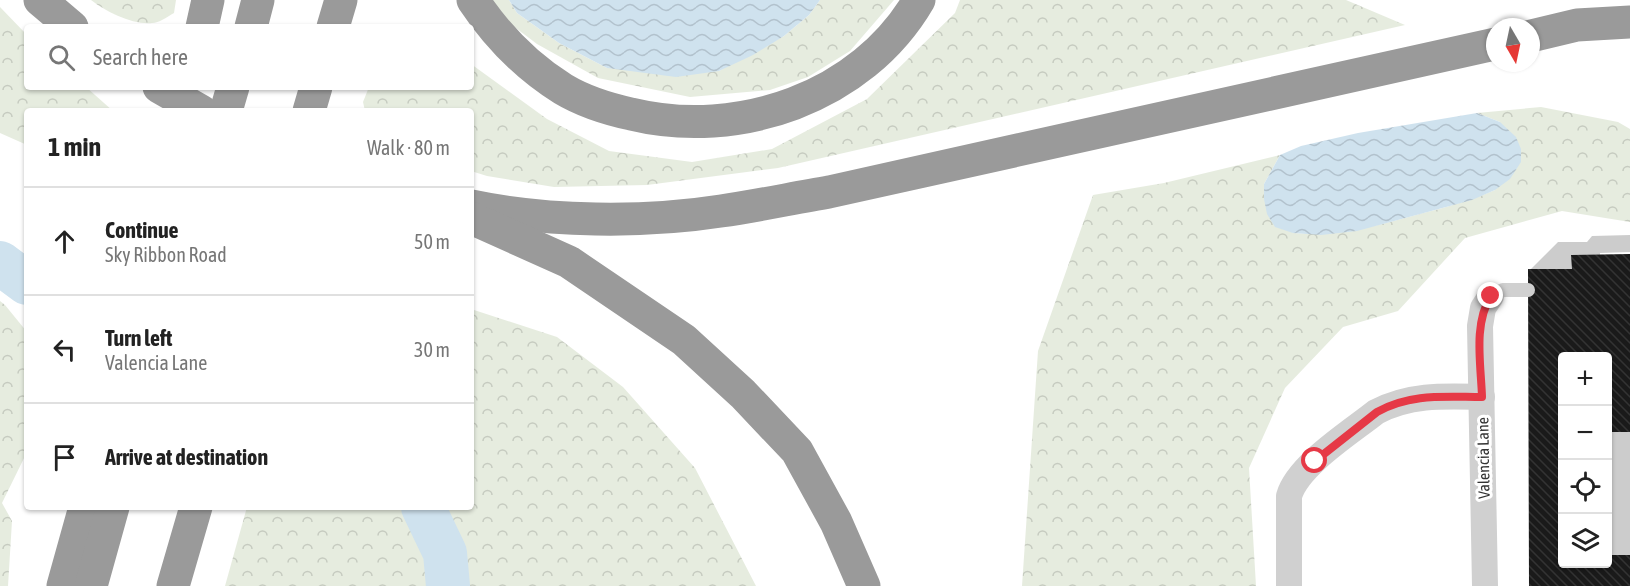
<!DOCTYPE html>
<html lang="en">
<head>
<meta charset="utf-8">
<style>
  :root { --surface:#fff; --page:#f6f6f6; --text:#222; --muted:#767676; --line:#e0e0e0 }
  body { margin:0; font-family:"Asap Condensed",sans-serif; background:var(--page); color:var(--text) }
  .controls { position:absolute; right:18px; bottom:18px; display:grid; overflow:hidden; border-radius:6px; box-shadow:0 2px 4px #0004 }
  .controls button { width:54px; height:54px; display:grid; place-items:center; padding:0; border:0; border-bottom:2px solid var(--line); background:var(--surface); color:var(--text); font:30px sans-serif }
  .compass { position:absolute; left:1486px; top:18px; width:54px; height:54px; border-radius:50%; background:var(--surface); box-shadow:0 2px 4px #0004; rotate:171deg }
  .stop { position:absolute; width:18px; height:18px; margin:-14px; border:4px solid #e63946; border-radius:50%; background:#fff }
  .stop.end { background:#e63946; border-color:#fff; box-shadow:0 2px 6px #0008 }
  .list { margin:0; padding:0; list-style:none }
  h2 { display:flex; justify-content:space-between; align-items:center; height:78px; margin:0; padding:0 24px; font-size:26px }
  h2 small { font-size:20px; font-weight:400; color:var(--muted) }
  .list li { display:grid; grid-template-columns:39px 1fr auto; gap:18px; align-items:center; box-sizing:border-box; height:108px; padding:0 24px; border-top:2px solid var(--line) }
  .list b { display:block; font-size:22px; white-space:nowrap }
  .list p { margin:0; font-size:20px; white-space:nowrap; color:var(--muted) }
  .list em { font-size:20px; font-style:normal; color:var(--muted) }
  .icon { flex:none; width:33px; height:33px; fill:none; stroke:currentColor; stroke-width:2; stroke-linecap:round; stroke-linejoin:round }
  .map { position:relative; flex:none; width:1630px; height:586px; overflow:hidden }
  .search { position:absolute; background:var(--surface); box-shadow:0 2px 4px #0004; left:24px; top:24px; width:450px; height:66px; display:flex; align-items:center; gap:15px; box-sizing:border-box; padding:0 21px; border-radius:6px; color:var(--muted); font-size:22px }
  .panel { position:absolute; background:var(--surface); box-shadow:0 2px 4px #0004; left:24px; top:108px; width:450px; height:402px; border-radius:6px }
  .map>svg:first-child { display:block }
  .forest { fill:url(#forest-crowns) }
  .water { fill:url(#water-waves) }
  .shadow { fill:#0003; fill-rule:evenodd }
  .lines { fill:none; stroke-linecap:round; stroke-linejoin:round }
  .river { stroke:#cfe2ee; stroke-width:44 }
  .building { fill:url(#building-back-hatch); fill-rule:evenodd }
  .lane { stroke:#d0d0d0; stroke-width:14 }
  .street { stroke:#d0d0d0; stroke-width:26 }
  .highway { stroke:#9a9a9a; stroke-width:33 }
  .highway-bridge { stroke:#9a9a9a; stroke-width:33 }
  .route { stroke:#e63946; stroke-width:8 }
  .labels { text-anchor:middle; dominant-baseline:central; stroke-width:6; stroke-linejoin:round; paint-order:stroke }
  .street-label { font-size:16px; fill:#333; stroke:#fff }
</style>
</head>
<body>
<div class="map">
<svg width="1630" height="586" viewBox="0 0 1630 586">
  <defs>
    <pattern id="forest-crowns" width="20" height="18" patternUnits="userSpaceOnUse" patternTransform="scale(1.5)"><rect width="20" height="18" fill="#e6ecdf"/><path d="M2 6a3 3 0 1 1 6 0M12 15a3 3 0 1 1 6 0" fill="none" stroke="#c6cbc0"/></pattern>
    <pattern id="water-waves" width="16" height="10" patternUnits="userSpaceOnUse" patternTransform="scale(1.5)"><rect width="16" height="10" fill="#cfe2ee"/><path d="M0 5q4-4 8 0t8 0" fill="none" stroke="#b2c2cd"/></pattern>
    <pattern id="building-back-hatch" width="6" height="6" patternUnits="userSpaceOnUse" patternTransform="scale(1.5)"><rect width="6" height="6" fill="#1a1a1a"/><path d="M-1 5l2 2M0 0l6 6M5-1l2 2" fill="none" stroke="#333"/></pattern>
  </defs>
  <rect width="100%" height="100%" fill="#fff"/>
  <g class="forest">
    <path d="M 91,0 L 176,0 L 174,13 C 167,17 159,23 152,23 C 133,25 106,12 91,0 Z"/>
    <path d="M 492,0 L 509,0 L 517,13 L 559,43 L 607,68 L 719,71 L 784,36 L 809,15 L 820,0 L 894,0 L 850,51 L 808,77 L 770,90 L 690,97 L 598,78 L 537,44 L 508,22 Z"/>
    <path d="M 960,0 L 1346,0 L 1405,25 L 778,168 L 647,185 L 554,187 L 487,176 L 471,171 L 471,111 L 365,111 L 363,102 L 369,87 L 471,87 L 471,64 L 547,119 L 609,151 L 692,162 L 772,149 L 867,99 L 955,13 Z"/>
    <path d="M 0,7 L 27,35 L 27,87 L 86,87 L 113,111 L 27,111 L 27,145 L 0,133 Z"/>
    <path d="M 1541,107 L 1618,122 L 1630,129 L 1630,222 L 1562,211 L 1465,238 L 1398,311 L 1343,327 L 1285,388 L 1249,468 L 1256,586 L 1022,586 L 1038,351 L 1093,195 L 1164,183 L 1280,155 L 1264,184 L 1264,199 L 1293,233 C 1339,236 1372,227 1416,215 C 1443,208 1469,201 1495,190 L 1500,122 L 1477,113 Z"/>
    <path d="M 0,301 L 5,305 L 27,332 L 27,452 L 2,503 L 12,521 L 8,586 L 0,586 Z"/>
    <path d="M 471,309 L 557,337 L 623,387 L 695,468 L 756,586 L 225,586 L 247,507 L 471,507 Z"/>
  </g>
  <g class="water">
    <path d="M 509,0 L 820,0 L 809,15 L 784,36 L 753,55 L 719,71 L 676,77 L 607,68 L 559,43 L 517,13 Z"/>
    <path d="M 1477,113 L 1500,122 L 1516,137 L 1521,149 L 1521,162 L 1510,179 L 1495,190 L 1472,200 L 1357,231 L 1321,235 L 1293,233 L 1275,227 L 1267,214 L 1264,199 L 1264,184 L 1280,155 L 1301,146 L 1358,133 Z"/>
  </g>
  <path class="shadow" d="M 1630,235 L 1630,252 L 1600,253 L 1600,256 L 1630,255 L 1630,586 L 1531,586 L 1530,270 L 1558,242 L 1587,242 L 1592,236 ZM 1562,356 L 1608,356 L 1608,564 L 1562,564 Z"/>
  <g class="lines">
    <g class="river">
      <path d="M 0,263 L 27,283"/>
      <path d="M 423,507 L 445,553 L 448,586"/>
    </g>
  </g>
  <path class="building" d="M 1630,254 L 1630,432 L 1611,432 L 1611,555 L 1630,555 L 1630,586 L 1529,586 L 1528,269 L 1572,269 L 1571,255 ZM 1562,356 L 1608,356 L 1608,564 L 1562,564 Z"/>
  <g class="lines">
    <path class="lane" d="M 1491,296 L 1503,290 L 1528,290"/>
    <g class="street">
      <path d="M 1289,586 L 1289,496 C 1298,465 1351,432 1376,412 C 1410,394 1445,396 1482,397"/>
      <path d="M 1485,586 L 1480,326 L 1483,308 L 1491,296"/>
    </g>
    <g class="highway">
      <path d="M 40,0 L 72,27"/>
      <path d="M 473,0 C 497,36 526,66 563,89 C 583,101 608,109 631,114 C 738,140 862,98 919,0"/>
      <path d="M 202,27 L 208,0"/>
      <path d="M 251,27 L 258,0"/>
      <path d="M 333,27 L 341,0"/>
      <path d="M 1531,36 L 1577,25 L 1630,22"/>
      <path d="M 226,111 L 233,87"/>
      <path d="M 309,111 L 316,87"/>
      <path d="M 471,206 C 547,222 644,223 721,211 C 757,206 793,198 829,192 L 1495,44"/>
      <path d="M 471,218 L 569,262 L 684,340 L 743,394 L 797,451 L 836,522 L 864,586"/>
      <path d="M 63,586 L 85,507"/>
      <path d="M 91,586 L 113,507"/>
      <path d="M 173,586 L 196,507"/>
    </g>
    <path class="highway-bridge" d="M 159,87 L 201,111"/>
  </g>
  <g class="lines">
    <path class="route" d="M 1315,461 L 1377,412 C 1410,393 1445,397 1482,397 C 1481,365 1473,324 1491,296"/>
  </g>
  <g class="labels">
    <g class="street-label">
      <text transform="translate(1483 458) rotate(-91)">Valencia Lane</text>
    </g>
  </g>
</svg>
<div class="controls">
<button>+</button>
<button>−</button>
<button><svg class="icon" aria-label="locate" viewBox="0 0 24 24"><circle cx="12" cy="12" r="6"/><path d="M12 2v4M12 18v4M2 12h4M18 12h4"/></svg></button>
<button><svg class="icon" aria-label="layers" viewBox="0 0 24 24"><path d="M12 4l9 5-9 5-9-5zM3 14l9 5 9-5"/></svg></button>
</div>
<svg class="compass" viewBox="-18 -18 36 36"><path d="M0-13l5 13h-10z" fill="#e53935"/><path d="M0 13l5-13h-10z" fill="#767676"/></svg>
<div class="stop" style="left:1315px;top:461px"></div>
<div class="stop end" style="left:1491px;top:296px"></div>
<div class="search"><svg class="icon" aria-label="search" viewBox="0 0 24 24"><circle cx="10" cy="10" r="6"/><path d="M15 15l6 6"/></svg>Search here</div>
<section class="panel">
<h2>1 min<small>Walk · 80 m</small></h2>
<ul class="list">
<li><svg class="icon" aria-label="ahead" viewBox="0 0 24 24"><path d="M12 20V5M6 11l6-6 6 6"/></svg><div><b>Continue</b><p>Sky Ribbon Road</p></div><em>50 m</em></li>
<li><svg class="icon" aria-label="left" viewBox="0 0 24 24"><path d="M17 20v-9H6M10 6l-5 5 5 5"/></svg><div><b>Turn left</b><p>Valencia Lane</p></div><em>30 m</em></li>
<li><svg class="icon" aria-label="arrive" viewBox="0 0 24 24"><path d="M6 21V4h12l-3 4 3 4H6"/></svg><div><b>Arrive at destination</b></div></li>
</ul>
</section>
</div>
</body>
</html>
